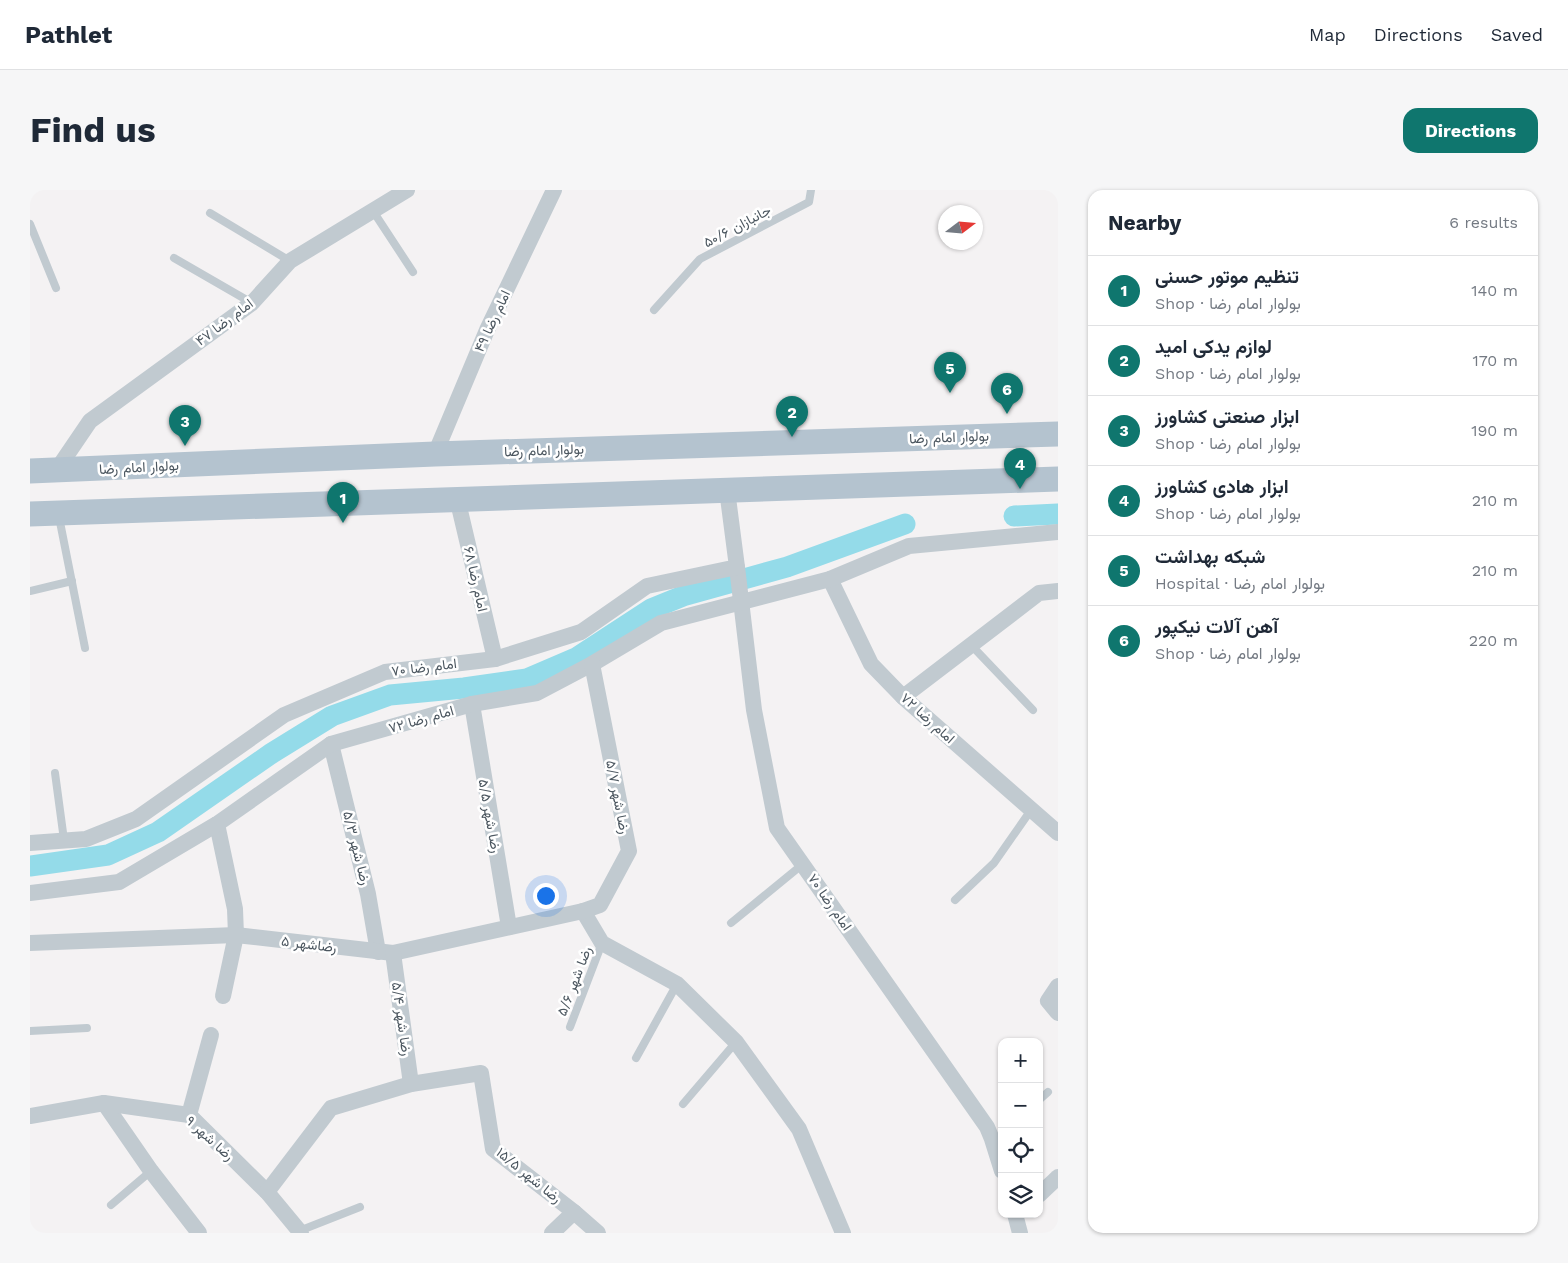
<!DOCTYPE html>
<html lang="en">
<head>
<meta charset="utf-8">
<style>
  :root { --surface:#fff; --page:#f6f6f7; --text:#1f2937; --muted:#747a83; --line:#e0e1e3; --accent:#0f766e }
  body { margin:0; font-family:"Work Sans",Vazirmatn,sans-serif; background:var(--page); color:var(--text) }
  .controls { position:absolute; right:15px; bottom:15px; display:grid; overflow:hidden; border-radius:10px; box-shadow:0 1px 4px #0004 }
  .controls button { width:45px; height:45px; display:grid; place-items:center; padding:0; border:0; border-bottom:1px solid var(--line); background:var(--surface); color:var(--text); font:25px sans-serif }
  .compass { position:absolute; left:908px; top:15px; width:45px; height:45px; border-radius:50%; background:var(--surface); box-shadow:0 1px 4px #0004; rotate:74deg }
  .you { position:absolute; left:515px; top:705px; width:18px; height:18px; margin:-12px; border:4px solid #fff; border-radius:50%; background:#1a73e8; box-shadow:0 0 0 8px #1a73e833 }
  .badge { display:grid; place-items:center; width:32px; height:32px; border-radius:50%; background:var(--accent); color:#fff; font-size:16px; font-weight:700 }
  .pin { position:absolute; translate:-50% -41px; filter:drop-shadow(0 1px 2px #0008) }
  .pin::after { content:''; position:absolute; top:26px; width:18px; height:15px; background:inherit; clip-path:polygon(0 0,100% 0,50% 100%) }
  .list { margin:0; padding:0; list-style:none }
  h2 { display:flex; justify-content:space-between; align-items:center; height:65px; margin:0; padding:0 20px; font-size:21px }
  h2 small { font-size:16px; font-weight:400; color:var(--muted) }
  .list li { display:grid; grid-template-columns:32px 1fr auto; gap:15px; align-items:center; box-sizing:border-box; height:70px; padding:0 20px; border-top:1px solid var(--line) }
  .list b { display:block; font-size:19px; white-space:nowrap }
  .list p { margin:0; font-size:16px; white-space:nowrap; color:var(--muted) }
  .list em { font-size:16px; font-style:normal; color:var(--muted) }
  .icon { flex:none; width:28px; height:28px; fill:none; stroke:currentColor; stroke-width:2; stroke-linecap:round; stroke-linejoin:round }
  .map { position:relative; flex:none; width:1028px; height:1043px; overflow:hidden; border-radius:15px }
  header { display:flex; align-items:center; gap:30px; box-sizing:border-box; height:70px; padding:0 25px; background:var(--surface); border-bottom:1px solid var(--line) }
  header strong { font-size:24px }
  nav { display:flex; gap:28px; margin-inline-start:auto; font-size:18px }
  .intro { display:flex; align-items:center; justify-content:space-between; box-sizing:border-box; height:120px; padding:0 30px }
  h1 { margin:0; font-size:35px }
  .button { padding:12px 22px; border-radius:15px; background:var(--accent); color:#fff; font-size:18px; font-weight:700 }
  main { display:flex; gap:30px; padding:0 30px }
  aside { flex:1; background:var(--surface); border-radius:15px; box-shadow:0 1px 4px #0004 }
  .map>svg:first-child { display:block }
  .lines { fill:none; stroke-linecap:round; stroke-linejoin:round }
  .canal { stroke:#94dbe9; stroke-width:21 }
  .lane { stroke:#c1cad0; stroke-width:8 }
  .street { stroke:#c1cad0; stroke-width:16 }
  .primary { stroke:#b4c3cf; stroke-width:25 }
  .labels { text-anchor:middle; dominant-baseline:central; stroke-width:5; stroke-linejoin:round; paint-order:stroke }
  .street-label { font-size:14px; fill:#4b565f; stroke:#fff }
</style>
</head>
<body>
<header>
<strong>Pathlet</strong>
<nav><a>Map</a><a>Directions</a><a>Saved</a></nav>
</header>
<div class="intro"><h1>Find us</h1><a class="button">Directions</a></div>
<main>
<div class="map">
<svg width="1028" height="1043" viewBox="0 0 1028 1043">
  <rect width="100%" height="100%" fill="#f4f2f3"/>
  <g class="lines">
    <g class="canal">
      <path d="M 984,326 L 1028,324"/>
      <path d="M 0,676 L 78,665 L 128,642 L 242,563 L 302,526 L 360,505 L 434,498 L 497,489 L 546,468 L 621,419 L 653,406 L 757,377 L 875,334"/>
    </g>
    <g class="lane">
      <path d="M 343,21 L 383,82"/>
      <path d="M 180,23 L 260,71"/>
      <path d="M 0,34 L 26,98"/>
      <path d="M 144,68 L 222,113"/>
      <path d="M 624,120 L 670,69 L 779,12 L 781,0"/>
      <path d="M 29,327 L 55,458"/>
      <path d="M 0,401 L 42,391"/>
      <path d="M 942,456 L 1003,520"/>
      <path d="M 25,583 L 34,650"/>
      <path d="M 925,710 L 964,673 L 1001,620"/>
      <path d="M 701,733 L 773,674"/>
      <path d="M 540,837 L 572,753"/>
      <path d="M 0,841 L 57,838"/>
      <path d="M 606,868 L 647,794"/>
      <path d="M 1009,910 L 1018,902"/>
      <path d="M 653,914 L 706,852"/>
      <path d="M 81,1015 L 121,981"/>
      <path d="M 269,1041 L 330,1017"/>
    </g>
    <g class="street">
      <path d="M 405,264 L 457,140 L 524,0"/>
      <path d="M 26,281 L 60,231 L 222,113 L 260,71 L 377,0"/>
      <path d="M 427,308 L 465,469"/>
      <path d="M 707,377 L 724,520 L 747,638 L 957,937 L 962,949 L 972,981"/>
      <path d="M 800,389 L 841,474 L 873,507 L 1028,643"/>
      <path d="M 873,507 L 1009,403 L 1028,401"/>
      <path d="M 442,514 L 479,737"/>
      <path d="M 301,554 L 338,704 L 348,762"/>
      <path d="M 187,634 L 205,719 L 206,745 L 193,806"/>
      <path d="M 0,653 L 56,649 L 106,629 L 254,525 L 355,482 L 465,469 L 551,442 L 617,396 L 707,377 L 697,300"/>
      <path d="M 0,703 L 89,692 L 187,634 L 301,554 L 442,514 L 507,503 L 562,474 L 631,433 L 800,389 L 879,356 L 1028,342"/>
      <path d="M 553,721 L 572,753 L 647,794 L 706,852 L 769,939 L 813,1043"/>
      <path d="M 0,753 L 206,745 L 363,763 L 553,721 L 570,715 L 599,661 L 562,474"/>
      <path d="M 363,763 L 381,894"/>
      <path d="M 1028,796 L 1018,811 L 1028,823"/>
      <path d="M 74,913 L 121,981 L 169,1043"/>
      <path d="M 159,925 L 181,845"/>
      <path d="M 0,926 L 74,913 L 159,925 L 237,1002 L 271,1043"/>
      <path d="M 237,1002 L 301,918 L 381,894 L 451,883 L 463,959 L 544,1022 L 568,1043"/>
      <path d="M 1009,1005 L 1028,987"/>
      <path d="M 985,1024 L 990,1043"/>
      <path d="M 522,1043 L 544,1022"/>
    </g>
    <g class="primary">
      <path d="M 0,281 L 405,264 L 1028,244"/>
      <path d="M 0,324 L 1028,289"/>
    </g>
  </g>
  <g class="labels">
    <g class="street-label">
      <text transform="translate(707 36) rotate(-28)">جانبازان ۵۰/۶</text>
      <text transform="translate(462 131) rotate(-65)">امام رضا ۴۹</text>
      <text transform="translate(194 132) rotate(-37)">امام رضا ۴۷</text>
      <text transform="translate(919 247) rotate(-2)">بولوار امام رضا</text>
      <text transform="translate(514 260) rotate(-2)">بولوار امام رضا</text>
      <text transform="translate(109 277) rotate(-3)">بولوار امام رضا</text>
      <text transform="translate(446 389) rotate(77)">امام رضا ۶۸</text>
      <text transform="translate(394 477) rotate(-7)">امام رضا ۷۰</text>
      <text transform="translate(898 528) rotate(42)">امام رضا ۷۲</text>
      <text transform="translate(391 529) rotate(-16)">امام رضا ۷۲</text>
      <text transform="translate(588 607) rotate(79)">رضا شهر ۵/۷</text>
      <text transform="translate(460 626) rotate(80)">رضا شهر ۵/۵</text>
      <text transform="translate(327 658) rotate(76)">۵/۳ رضا شهر</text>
      <text transform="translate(800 712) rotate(55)">امام رضا ۷۰</text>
      <text transform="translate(279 754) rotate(7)">رضاشهر ۵</text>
      <text transform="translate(544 791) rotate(-69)">رضا شهر ۵/۶</text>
      <text transform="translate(372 829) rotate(82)">رضا شهر ۵/۴</text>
      <text transform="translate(180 948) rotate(42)">رضا شهر ۹</text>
      <text transform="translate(499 985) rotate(39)">رضا شهر ۱۵/۵</text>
    </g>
  </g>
</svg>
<div class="controls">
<button>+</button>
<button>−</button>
<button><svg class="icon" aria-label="locate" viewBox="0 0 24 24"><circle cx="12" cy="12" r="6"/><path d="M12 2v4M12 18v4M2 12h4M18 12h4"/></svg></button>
<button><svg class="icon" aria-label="layers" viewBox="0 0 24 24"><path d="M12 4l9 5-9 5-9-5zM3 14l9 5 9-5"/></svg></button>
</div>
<svg class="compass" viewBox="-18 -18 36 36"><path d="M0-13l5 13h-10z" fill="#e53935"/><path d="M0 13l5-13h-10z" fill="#747a83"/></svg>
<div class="you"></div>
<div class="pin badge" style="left:313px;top:333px">1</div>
<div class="pin badge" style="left:762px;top:247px">2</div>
<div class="pin badge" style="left:155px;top:256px">3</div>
<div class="pin badge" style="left:990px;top:299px">4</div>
<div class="pin badge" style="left:920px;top:203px">5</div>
<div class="pin badge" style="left:977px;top:224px">6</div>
</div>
<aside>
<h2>Nearby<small>6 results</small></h2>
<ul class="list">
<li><span class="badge">1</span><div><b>تنظیم موتور حسنی</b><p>Shop · بولوار امام رضا</p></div><em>140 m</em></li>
<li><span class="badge">2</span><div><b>لوازم یدکی امید</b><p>Shop · بولوار امام رضا</p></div><em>170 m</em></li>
<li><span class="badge">3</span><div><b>ابزار صنعتی کشاورز</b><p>Shop · بولوار امام رضا</p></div><em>190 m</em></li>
<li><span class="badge">4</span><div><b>ابزار هادی کشاورز</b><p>Shop · بولوار امام رضا</p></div><em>210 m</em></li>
<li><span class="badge">5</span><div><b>شبکه بهداشت</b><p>Hospital · بولوار امام رضا</p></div><em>210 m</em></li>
<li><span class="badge">6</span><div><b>آهن آلات نیکپور</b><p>Shop · بولوار امام رضا</p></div><em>220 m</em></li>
</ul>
</aside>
</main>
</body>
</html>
